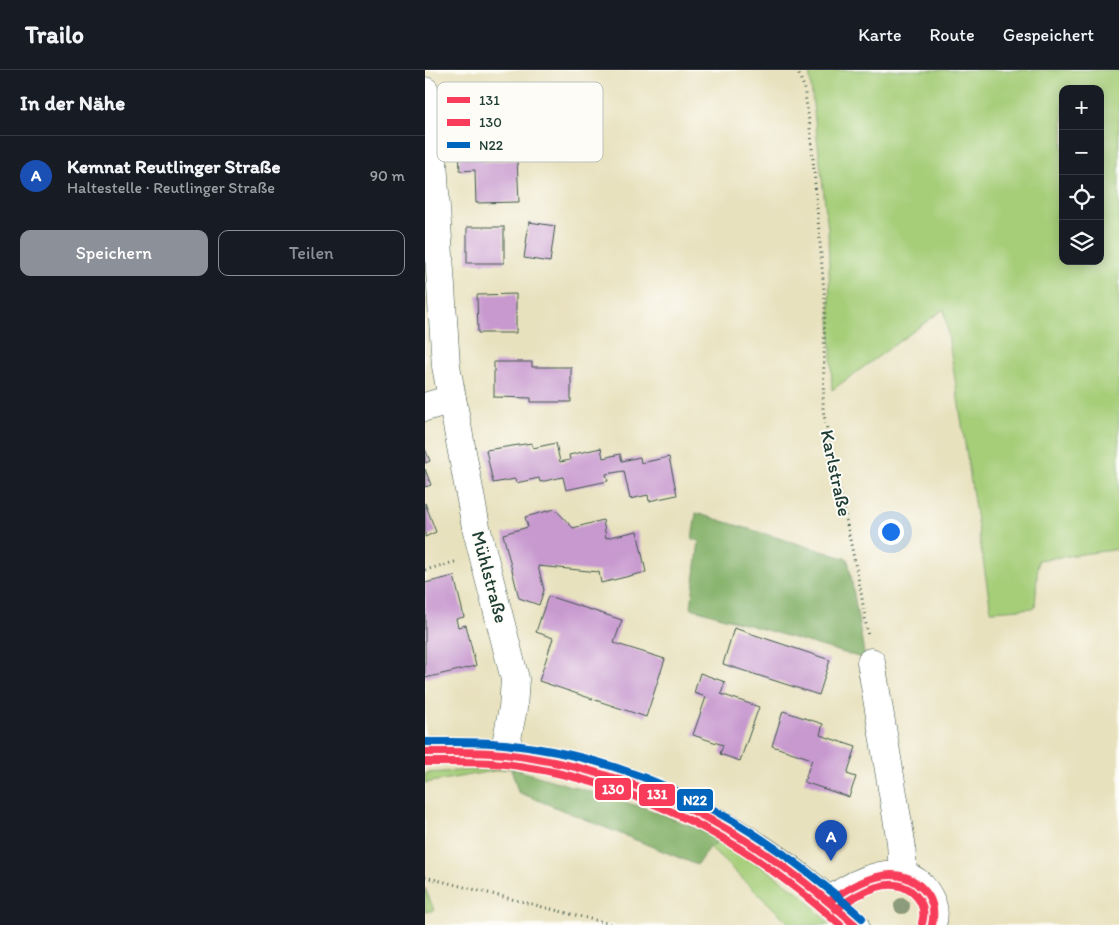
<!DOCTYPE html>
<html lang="de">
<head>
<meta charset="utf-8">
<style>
  :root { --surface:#171b24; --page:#242831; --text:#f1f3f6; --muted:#9ea1a6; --line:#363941; --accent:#8c9099 }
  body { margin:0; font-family:Itim,sans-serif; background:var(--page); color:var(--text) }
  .controls { position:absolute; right:15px; top:15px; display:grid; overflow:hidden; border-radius:10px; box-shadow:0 2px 12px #0003 }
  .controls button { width:45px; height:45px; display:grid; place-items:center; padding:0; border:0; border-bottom:1px solid var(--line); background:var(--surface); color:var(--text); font:25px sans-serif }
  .you { position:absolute; left:465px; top:461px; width:18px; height:18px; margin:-12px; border:4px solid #fff; border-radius:50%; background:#1a73e8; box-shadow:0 0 0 8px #1a73e833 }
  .badge { display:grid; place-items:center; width:32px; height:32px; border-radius:50%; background:var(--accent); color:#fff; font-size:16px; font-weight:700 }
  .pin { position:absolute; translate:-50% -41px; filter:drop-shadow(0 1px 2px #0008) }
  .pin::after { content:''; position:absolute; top:26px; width:18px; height:15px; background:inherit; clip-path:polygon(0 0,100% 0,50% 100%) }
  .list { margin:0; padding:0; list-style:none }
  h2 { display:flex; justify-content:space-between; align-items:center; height:65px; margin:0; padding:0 20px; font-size:21px }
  h2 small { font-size:16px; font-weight:400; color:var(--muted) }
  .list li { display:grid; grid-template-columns:32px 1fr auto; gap:15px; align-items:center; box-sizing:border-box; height:80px; padding:0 20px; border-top:1px solid var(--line) }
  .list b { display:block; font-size:19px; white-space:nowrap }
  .list p { margin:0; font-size:16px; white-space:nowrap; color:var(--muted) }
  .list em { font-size:16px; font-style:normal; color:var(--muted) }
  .actions { display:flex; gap:10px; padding:15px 20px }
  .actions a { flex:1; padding:11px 0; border:1px solid var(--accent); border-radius:10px; text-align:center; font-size:18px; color:var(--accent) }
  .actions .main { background:var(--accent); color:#fff }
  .icon { flex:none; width:28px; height:28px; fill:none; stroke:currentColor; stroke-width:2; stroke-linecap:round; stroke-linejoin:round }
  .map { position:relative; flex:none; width:694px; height:855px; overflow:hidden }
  header { display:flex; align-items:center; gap:30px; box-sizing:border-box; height:70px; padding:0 25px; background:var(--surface); border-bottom:1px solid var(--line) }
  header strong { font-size:24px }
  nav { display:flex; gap:28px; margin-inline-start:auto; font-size:18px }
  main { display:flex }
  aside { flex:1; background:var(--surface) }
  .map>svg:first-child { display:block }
  .green { fill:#a6ce79; stroke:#628656; fill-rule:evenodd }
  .forest { fill:#84b169; stroke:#52774e }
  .building { fill:#c799cf }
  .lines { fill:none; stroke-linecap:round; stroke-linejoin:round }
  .minor-casing { stroke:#3d5649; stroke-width:29 }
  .major-casing { stroke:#3d5649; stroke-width:29 }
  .path { stroke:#3d5649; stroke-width:3; stroke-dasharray:1 4; stroke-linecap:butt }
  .minor { stroke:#fff; stroke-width:28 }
  .major { stroke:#fff; stroke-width:28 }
  .bus-1-casing { stroke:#fdfcf7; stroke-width:11 }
  .bus-2-casing { stroke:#fdfcf7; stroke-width:11 }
  .bus-3-casing { stroke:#fdfcf7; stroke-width:11 }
  .bus-1 { stroke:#f83c5a; stroke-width:8 }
  .bus-2 { stroke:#f83c5a; stroke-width:8 }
  .bus-3 { stroke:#0065bd; stroke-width:8 }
  .tree { fill:#8c9b7b }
  .labels { text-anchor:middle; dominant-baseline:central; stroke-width:4; stroke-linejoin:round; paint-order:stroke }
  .street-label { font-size:19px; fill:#1f3d34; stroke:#fdfcf7 }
  .key { fill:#fdfcf7; stroke:#bac3bc; stroke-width:1 }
  .key-label { font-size:14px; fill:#1f3d34 }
  .line-badge { stroke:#fdfcf7; stroke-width:2 }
  .badge-label { font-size:14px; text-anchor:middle; font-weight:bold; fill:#fff }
</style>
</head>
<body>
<header>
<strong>Trailo</strong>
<nav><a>Karte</a><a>Route</a><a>Gespeichert</a></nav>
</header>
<main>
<aside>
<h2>In der Nähe<small></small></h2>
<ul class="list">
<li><span class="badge" style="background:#1a4fb4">A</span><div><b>Kemnat Reutlinger Straße</b><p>Haltestelle · Reutlinger Straße</p></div><em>90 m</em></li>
</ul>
<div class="actions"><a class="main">Speichern</a><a>Teilen</a></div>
</aside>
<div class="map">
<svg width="694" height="855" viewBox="0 0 694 855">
  <rect width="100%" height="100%" fill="#fdfcf7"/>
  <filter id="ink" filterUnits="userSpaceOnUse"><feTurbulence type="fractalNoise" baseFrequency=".02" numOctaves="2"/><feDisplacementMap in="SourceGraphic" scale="10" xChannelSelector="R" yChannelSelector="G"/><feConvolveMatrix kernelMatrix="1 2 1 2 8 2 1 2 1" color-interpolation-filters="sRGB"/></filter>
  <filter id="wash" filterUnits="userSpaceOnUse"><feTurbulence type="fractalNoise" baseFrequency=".0096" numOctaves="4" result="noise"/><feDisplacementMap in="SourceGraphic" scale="20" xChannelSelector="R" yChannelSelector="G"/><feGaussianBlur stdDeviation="1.12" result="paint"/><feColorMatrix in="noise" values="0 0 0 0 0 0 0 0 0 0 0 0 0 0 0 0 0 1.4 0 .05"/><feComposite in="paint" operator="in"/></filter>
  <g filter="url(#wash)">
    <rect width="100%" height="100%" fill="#e8e1be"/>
    <g class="green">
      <path d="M 384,0 L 694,0 L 694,479 L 613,490 L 610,538 L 566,541 L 519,239 L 407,320 L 403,159 ZM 638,19 L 675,19 L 675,191 L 638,191 Z"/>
      <path d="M 86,698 L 0,713 L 0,703 Z"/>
      <path d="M 298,769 L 377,825 L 405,855 L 366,855 L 284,777 Z"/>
      <path d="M 0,818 L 9,840 L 0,842 Z"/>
    </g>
    <g class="forest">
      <path d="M 271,443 L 423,489 L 440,589 L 266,538 L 274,471 L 267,469 Z"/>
      <path d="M 86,698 L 223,739 L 298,769 L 284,777 L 272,795 L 93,722 Z"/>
    </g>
    <g id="blocks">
      <g class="building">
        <path d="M 58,78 L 59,92 L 92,90 L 94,132 L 51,133 L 50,100 L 35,101 L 34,79 Z"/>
        <path d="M 104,152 L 130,156 L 125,192 L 99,188 Z"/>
        <rect x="42" y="157" width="37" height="36"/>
        <path d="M 91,224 L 91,263 L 53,263 L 52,225 Z"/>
        <path d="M 69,292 L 107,292 L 107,297 L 146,297 L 146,332 L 106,332 L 106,328 L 69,327 Z"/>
        <path d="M 107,373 L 108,378 L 131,373 L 135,392 L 145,390 L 144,385 L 176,378 L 178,388 L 195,384 L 197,391 L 215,387 L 216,393 L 244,387 L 252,425 L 224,431 L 223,425 L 205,429 L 199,401 L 181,404 L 183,411 L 141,420 L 138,407 L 115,412 L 114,408 L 91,413 L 90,409 L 68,413 L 61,380 Z"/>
        <path d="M 0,379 L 5,391 L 0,393 Z"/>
        <path d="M 0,399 L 6,415 L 0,417 Z"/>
        <path d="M 0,433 L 11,462 L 0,467 Z"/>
        <path d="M 130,439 L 148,458 L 178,450 L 181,468 L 212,461 L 221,502 L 176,513 L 174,502 L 113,496 L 119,520 L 114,535 L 94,528 L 78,464 L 103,457 L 100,447 Z"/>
        <path d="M 29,506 L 39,547 L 31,549 L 33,557 L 41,555 L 51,596 L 0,608 L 0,513 Z"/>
        <path d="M 123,526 L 197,550 L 189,573 L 240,589 L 221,647 L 114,611 L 128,568 L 111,562 Z"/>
        <path d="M 309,558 L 405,590 L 394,625 L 298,594 Z"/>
        <path d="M 275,603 L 300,612 L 296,624 L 334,637 L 315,691 L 295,684 L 298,675 L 268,665 L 281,627 L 269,623 Z"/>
        <path d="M 358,641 L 398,654 L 395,665 L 431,677 L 422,704 L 431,707 L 424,727 L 379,712 L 387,689 L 347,676 Z"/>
      </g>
    </g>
  </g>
  <g filter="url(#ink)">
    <use href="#blocks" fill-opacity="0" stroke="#3d5649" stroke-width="1"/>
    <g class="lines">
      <g class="minor-casing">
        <g id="minor">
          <path d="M 0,21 L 8,91 L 21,296 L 51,457 L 90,609 L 88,638 L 79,684"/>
          <path d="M 0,337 L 27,329"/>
          <path d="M 446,592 L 476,772 L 478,805"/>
          <path d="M 405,831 C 431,811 478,788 501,822 C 508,833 511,842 507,855"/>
        </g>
      </g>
      <g class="major-casing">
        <path id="major" d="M 0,682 C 26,682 53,682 79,684 C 212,697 336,763 430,855"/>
      </g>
      <g class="path">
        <path d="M 372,0 L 379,17 L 386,65 L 400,233 L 398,340 L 436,522 L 443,567"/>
        <path d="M 0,500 L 33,491"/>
        <path d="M 0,807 L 189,855"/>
      </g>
      <use href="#minor" class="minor"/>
      <use href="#major" class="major"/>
      <g class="bus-1-casing">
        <g id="bus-1">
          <path d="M 0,682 C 26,682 53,681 79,684 C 217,700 329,763 430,855"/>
          <path d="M 405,831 C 432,812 471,790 498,819 C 508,829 510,842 507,855"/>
        </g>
      </g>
      <g class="bus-2-casing">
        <g id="bus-2">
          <path d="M 0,692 C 26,692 53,691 80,694 C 208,710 320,769 415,855"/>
          <path d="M 411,839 C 432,824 470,800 492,827 C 498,834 500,843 497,853"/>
        </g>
      </g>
      <g class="bus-3-casing">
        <path id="bus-3" d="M 0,672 C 26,672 53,671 79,674 C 219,688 335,755 437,848"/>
      </g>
      <use href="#bus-1" class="bus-1"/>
      <use href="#bus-2" class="bus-2"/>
      <use href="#bus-3" class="bus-3"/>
    </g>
    <circle class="tree" cx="477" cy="836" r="8"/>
  </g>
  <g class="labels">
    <g class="street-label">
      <text transform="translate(411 403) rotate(78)">Karlstraße</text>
      <text transform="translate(65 507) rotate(75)">Mühlstraße</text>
    </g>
  </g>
  <rect x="12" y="12" width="166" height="80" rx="8" class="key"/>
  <rect x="22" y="27" width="23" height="6" fill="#f83c5a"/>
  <rect x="22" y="49" width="23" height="7" fill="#f83c5a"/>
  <rect x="22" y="72" width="23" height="6" fill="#0065bd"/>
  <g class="key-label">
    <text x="54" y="35">131</text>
    <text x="54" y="57">130</text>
    <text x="54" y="80">N22</text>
  </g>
  <g class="line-badge">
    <rect x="169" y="707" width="38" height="24" rx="5" fill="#f83c5a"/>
    <rect x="213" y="713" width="38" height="24" rx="5" fill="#f83c5a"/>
    <rect x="251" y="718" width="38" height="24" rx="5" fill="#0065bd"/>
  </g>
  <g class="badge-label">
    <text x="188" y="724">130</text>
    <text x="232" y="729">131</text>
    <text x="270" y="735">N22</text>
  </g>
</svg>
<div class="controls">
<button>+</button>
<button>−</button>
<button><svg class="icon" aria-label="locate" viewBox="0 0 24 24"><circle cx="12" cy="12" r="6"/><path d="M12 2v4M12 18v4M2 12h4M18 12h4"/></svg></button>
<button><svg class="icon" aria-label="layers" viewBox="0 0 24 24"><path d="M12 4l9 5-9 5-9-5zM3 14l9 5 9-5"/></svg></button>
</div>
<div class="you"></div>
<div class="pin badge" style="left:406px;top:791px;background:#1a4fb4">A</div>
</div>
</main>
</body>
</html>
